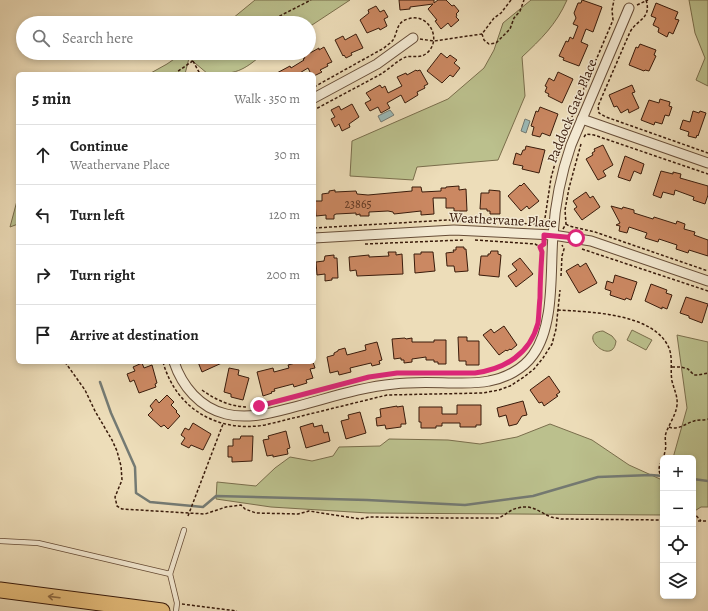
<!DOCTYPE html>
<html lang="en">
<head>
<meta charset="utf-8">
<style>
  :root { --surface:#fff; --page:#f2f2f2; --text:#222; --muted:#767676; --line:#e0e0e0 }
  body { margin:0; font-family:Alegreya,serif; background:var(--page); color:var(--text) }
  .controls { position:absolute; right:12px; bottom:12px; display:grid; overflow:hidden; border-radius:6px; box-shadow:0 2px 6px #0003 }
  .controls button { width:36px; height:36px; display:grid; place-items:center; padding:0; border:0; border-bottom:1px solid var(--line); background:var(--surface); color:var(--text); font:20px sans-serif }
  .stop { position:absolute; width:12px; height:12px; margin:-9px; border:3px solid #db2777; border-radius:50%; background:#fff }
  .stop.end { background:#db2777; border-color:#fff; box-shadow:0 1px 4px #0008 }
  .list { margin:0; padding:0; list-style:none }
  h2 { display:flex; justify-content:space-between; align-items:center; height:52px; margin:0; padding:0 16px; font-size:17px }
  h2 small { font-size:13px; font-weight:400; color:var(--muted) }
  .list li { display:grid; grid-template-columns:26px 1fr auto; gap:12px; align-items:center; box-sizing:border-box; height:60px; padding:0 16px; border-top:1px solid var(--line) }
  .list b { display:block; font-size:15px; white-space:nowrap }
  .list p { margin:0; font-size:13px; white-space:nowrap; color:var(--muted) }
  .list em { font-size:13px; font-style:normal; color:var(--muted) }
  .icon { flex:none; width:22px; height:22px; fill:none; stroke:currentColor; stroke-width:2; stroke-linecap:round; stroke-linejoin:round }
  .map { position:relative; flex:none; width:708px; height:611px; overflow:hidden }
  .search { position:absolute; background:var(--surface); box-shadow:0 2px 6px #0003; left:16px; top:16px; width:300px; height:44px; display:flex; align-items:center; gap:10px; box-sizing:border-box; padding:0 14px; border-radius:22px; color:var(--muted); font-size:15px }
  .panel { position:absolute; background:var(--surface); box-shadow:0 2px 6px #0003; left:16px; top:72px; width:300px; height:292px; border-radius:6px }
  .map>svg:first-child { display:block }
  .green { fill:#bbc08d; stroke:#7a6e4c }
  .water { fill:#9bbab8; stroke:#747a73 }
  .lines { fill:none; stroke-linecap:round; stroke-linejoin:round }
  .stream { stroke:#747a73; stroke-width:2.5 }
  .building { fill:#cb8862; stroke:#391b0b }
  .lane-casing { stroke:#664c36; stroke-width:6 }
  .street-casing { stroke:#664c36; stroke-width:11 }
  .primary-casing { stroke:#391b0b; stroke-width:17 }
  .path { stroke:#391b0b; stroke-width:1.5; stroke-dasharray:3 2; stroke-linecap:butt }
  .lane { stroke:#f3e9d2; stroke-width:4.5 }
  .street { stroke:#f3e9d2; stroke-width:9 }
  .primary { stroke:#e6be7c; stroke-width:15 }
  .oneway { stroke:#906c44 }
  .route { stroke:#db2777; stroke-width:5 }
  .labels { text-anchor:middle; dominant-baseline:central; stroke-width:3; stroke-linejoin:round; paint-order:stroke }
  .number-label { font-size:12px; fill:#5e3621 }
  .street-label { font-size:14px; fill:#391b0b; stroke:#f3e9d2 }
</style>
</head>
<body>
<div class="map">
<svg width="708" height="611" viewBox="0 0 708 611">
  <rect width="100%" height="100%" fill="#edddb9"/>
  <filter id="stains"><feTurbulence type="fractalNoise" baseFrequency=".005" numOctaves="4"/><feColorMatrix values="0 0 0 0 .2 0 0 0 0 .09 0 0 0 0 .02 0 0 0 .5 -.17"/></filter>
  <radialGradient id="worn" r=".72"><stop offset=".6" stop-color="#630" stop-opacity="0"/><stop offset="1" stop-color="#630" stop-opacity=".3"/></radialGradient>
  <g class="green">
    <path d="M 255,0 L 350,0 L 309,27 L 309,23 L 227,23 Z"/>
    <path d="M 531,0 L 567,0 C 556,25 541,39 522,57 L 525,96 L 498,160 L 417,167 L 413,180 L 350,176 L 352,141 L 448,99 L 484,68 L 494,50 L 503,23 Z"/>
    <path d="M 689,0 L 708,0 L 708,86 L 696,80 L 705,58 L 695,33 Z"/>
    <path d="M 183,53 L 264,53 C 242,72 236,74 208,74 L 189,58 L 185,74 L 149,74 L 167,64 Z"/>
    <path d="M 18,197 L 18,224 L 10,227 Z"/>
    <path d="M 632,330 L 652,340 L 646,350 L 627,340 Z"/>
    <path d="M 603,331 L 612,336 L 616,341 C 613,368 575,333 603,331 Z"/>
    <path d="M 677,335 L 708,342 L 708,507 L 701,507 L 693,512 L 693,458 L 673,458 L 687,408 Z"/>
    <path d="M 550,424 L 592,440 L 629,465 L 660,479 L 663,476 L 663,515 L 368,513 L 271,507 L 216,499 L 217,482 L 256,486 L 275,468 L 290,457 L 312,461 L 333,456 L 339,447 L 380,446 L 389,439 L 448,440 L 480,444 L 517,437 Z"/>
  </g>
  <g class="water">
    <path d="M 390,110 L 394,115 L 381,122 L 378,116 Z"/>
    <path d="M 525,119 L 530,121 L 526,133 L 521,131 Z"/>
  </g>
  <g class="lines">
    <g class="stream">
      <path d="M 100,382 L 111,413 L 135,467 L 136,493 L 150,502 L 203,507 L 216,496 L 367,500 L 465,505 L 533,496 L 598,477 L 651,475 L 663,476"/>
      <path d="M 693,479 L 708,481"/>
    </g>
  </g>
  <g class="building">
    <path d="M 399,0 L 434,0 L 434,3 L 438,0 L 446,0 L 452,6 L 454,5 L 459,11 L 456,14 L 457,15 L 456,17 L 459,20 L 451,27 L 448,23 L 441,29 L 435,21 L 437,20 L 428,9 L 433,4 L 410,7 L 410,9 L 400,10 Z"/>
    <path d="M 582,0 L 602,7 L 593,32 L 586,29 L 581,42 L 588,45 L 579,66 L 563,60 L 564,58 L 559,56 L 566,41 L 568,42 L 570,37 L 573,39 L 578,26 L 573,24 L 576,18 L 574,13 L 578,3 L 581,3 Z"/>
    <path d="M 656,3 L 678,12 L 675,19 L 679,20 L 673,34 L 669,32 L 667,37 L 658,32 L 659,28 L 653,25 L 656,18 L 651,16 Z"/>
    <path d="M 376,6 L 380,12 L 384,10 L 388,17 L 384,19 L 387,26 L 380,30 L 379,28 L 367,33 L 360,20 L 369,13 L 368,10 Z"/>
    <path d="M 356,34 L 363,48 L 351,53 L 352,55 L 346,58 L 344,55 L 343,56 L 335,40 L 343,36 L 345,40 Z"/>
    <path d="M 640,44 L 656,50 L 654,55 L 656,56 L 649,71 L 645,70 L 644,71 L 629,65 L 636,47 L 638,48 Z"/>
    <path d="M 324,47 L 332,62 L 327,64 L 328,66 L 320,70 L 322,72 L 314,76 L 314,74 L 311,74 L 308,68 L 298,74 L 275,74 L 290,66 L 291,68 L 304,60 L 303,59 L 305,58 L 302,53 L 310,53 L 319,48 L 319,50 Z"/>
    <path d="M 441,53 L 447,58 L 450,55 L 457,60 L 454,63 L 460,68 L 453,77 L 450,75 L 442,83 L 427,71 Z"/>
    <path d="M 416,70 L 417,71 L 420,70 L 428,84 L 424,86 L 425,88 L 417,92 L 418,95 L 405,103 L 401,95 L 387,103 L 390,108 L 381,113 L 378,107 L 370,111 L 365,103 L 371,100 L 366,93 L 380,85 L 382,88 L 385,86 L 388,93 L 402,86 L 397,77 L 406,73 L 407,75 Z"/>
    <path d="M 558,72 L 573,79 L 562,103 L 548,96 L 549,94 L 545,92 L 547,87 L 545,86 L 549,78 L 554,81 Z"/>
    <path d="M 632,85 L 635,92 L 632,93 L 639,108 L 629,113 L 628,109 L 621,113 L 617,106 L 614,107 L 609,95 Z"/>
    <path d="M 660,99 L 670,102 L 669,106 L 672,107 L 669,116 L 665,115 L 662,124 L 655,122 L 654,125 L 641,120 L 649,100 L 659,103 Z"/>
    <path d="M 352,104 L 359,117 L 349,124 L 350,127 L 342,131 L 339,124 L 335,127 L 331,119 L 335,117 L 331,110 L 339,106 L 341,110 Z"/>
    <path d="M 540,107 L 558,114 L 550,136 L 542,133 L 540,137 L 532,135 L 534,127 L 531,126 L 536,111 L 538,112 Z"/>
    <path d="M 693,111 L 699,113 L 700,111 L 706,113 L 698,136 L 697,135 L 696,138 L 688,136 L 689,132 L 680,129 L 683,120 L 690,122 Z"/>
    <path d="M 603,145 L 613,165 L 603,171 L 606,176 L 598,180 L 586,159 L 593,155 L 592,153 L 595,151 L 594,149 Z"/>
    <path d="M 526,146 L 545,150 L 539,173 L 522,169 L 523,166 L 513,164 L 516,153 L 521,155 L 523,150 L 525,150 Z"/>
    <path d="M 625,156 L 644,164 L 641,174 L 634,171 L 630,181 L 618,177 Z"/>
    <path d="M 661,171 L 673,174 L 673,172 L 681,174 L 680,178 L 708,186 L 708,195 L 705,204 L 693,200 L 694,197 L 675,190 L 674,195 L 663,192 L 661,198 L 653,195 Z"/>
    <path d="M 524,183 L 539,201 L 529,209 L 527,206 L 521,211 L 508,196 L 520,185 L 521,186 Z"/>
    <path d="M 459,186 L 459,190 L 466,189 L 467,211 L 454,211 L 454,208 L 446,208 L 446,198 L 433,198 L 434,214 L 421,215 L 421,211 L 394,214 L 393,212 L 388,211 L 369,212 L 369,216 L 360,216 L 360,214 L 356,215 L 356,213 L 336,214 L 334,215 L 334,219 L 326,219 L 326,215 L 316,216 L 315,201 L 322,201 L 322,194 L 329,193 L 329,191 L 335,190 L 335,192 L 356,191 L 357,194 L 368,195 L 412,191 L 412,187 L 421,187 L 422,192 L 441,191 L 441,188 L 446,188 L 446,187 Z"/>
    <path d="M 489,190 L 500,191 L 500,214 L 490,214 L 490,211 L 487,211 L 487,209 L 480,209 L 481,193 L 489,193 Z"/>
    <path d="M 586,192 L 590,198 L 593,196 L 600,207 L 582,220 L 574,209 L 577,207 L 573,201 Z"/>
    <path d="M 611,206 L 622,209 L 623,207 L 634,210 L 634,213 L 653,219 L 654,217 L 676,224 L 677,221 L 685,224 L 684,229 L 695,232 L 694,235 L 708,240 L 708,256 L 689,250 L 688,253 L 676,249 L 677,245 L 659,239 L 658,242 L 645,238 L 647,233 L 629,227 L 627,233 L 619,231 L 620,226 L 616,225 L 620,223 Z"/>
    <path d="M 456,247 L 464,247 L 464,249 L 466,249 L 468,271 L 455,272 L 454,266 L 447,266 L 446,253 L 454,252 L 453,250 L 456,250 Z"/>
    <path d="M 491,251 L 498,251 L 498,254 L 501,255 L 499,277 L 479,275 L 481,256 L 488,256 L 488,254 L 490,254 Z"/>
    <path d="M 388,252 L 396,252 L 396,255 L 402,254 L 403,274 L 357,276 L 356,270 L 350,271 L 349,257 L 369,255 L 369,257 L 389,256 Z"/>
    <path d="M 421,252 L 433,252 L 435,271 L 415,273 L 414,254 L 421,254 Z"/>
    <path d="M 334,255 L 334,258 L 337,258 L 338,278 L 332,278 L 332,280 L 325,281 L 325,274 L 317,275 L 316,262 L 324,261 L 325,256 Z"/>
    <path d="M 520,258 L 533,274 L 516,287 L 508,276 L 517,270 L 512,264 Z"/>
    <path d="M 586,263 L 597,283 L 579,293 L 566,271 L 578,264 L 580,267 Z"/>
    <path d="M 615,275 L 637,282 L 631,300 L 626,298 L 625,300 L 610,295 L 611,291 L 605,289 L 607,281 L 613,283 Z"/>
    <path d="M 651,284 L 667,290 L 666,293 L 672,295 L 667,309 L 662,307 L 662,309 L 645,301 Z"/>
    <path d="M 686,297 L 708,304 L 702,323 L 689,318 L 689,316 L 680,313 Z"/>
    <path d="M 504,326 L 517,345 L 511,350 L 510,349 L 507,351 L 506,350 L 499,355 L 483,335 L 491,329 L 494,333 Z"/>
    <path d="M 458,337 L 467,337 L 467,341 L 479,341 L 479,365 L 466,365 L 466,361 L 459,361 Z"/>
    <path d="M 405,338 L 406,339 L 412,338 L 412,342 L 434,342 L 434,340 L 446,340 L 446,364 L 438,364 L 438,362 L 434,362 L 434,360 L 426,360 L 426,357 L 412,359 L 412,362 L 404,363 L 404,360 L 401,360 L 401,358 L 394,359 L 392,339 Z"/>
    <path d="M 377,342 L 382,360 L 379,361 L 380,364 L 372,366 L 371,363 L 350,368 L 351,372 L 339,375 L 338,371 L 330,373 L 327,357 L 334,355 L 334,353 L 338,351 L 338,350 L 345,348 L 347,355 L 366,350 L 365,345 Z"/>
    <path d="M 198,362 L 224,362 L 202,372 Z"/>
    <path d="M 299,362 L 313,362 L 315,368 L 310,369 L 313,378 L 306,380 L 307,383 L 294,387 L 293,384 L 274,389 L 275,391 L 271,392 L 272,393 L 263,396 L 257,372 L 273,368 L 274,372 L 289,368 L 288,365 Z"/>
    <path d="M 142,363 L 144,368 L 152,365 L 157,383 L 155,384 L 156,387 L 139,393 L 134,380 L 130,382 L 127,374 L 135,371 L 133,367 Z"/>
    <path d="M 229,368 L 239,370 L 238,375 L 249,378 L 243,400 L 231,397 L 231,394 L 224,392 Z"/>
    <path d="M 549,376 L 560,392 L 556,395 L 558,396 L 544,406 L 542,402 L 539,403 L 530,390 Z"/>
    <path d="M 167,395 L 174,402 L 171,405 L 177,411 L 176,412 L 180,416 L 168,429 L 164,425 L 161,427 L 148,415 L 153,410 L 150,406 L 156,399 L 159,403 Z"/>
    <path d="M 523,401 L 527,415 L 522,416 L 517,424 L 509,426 L 506,415 L 499,417 L 497,408 Z"/>
    <path d="M 457,405 L 481,405 L 481,425 L 476,425 L 476,427 L 460,427 L 460,423 L 442,423 L 442,426 L 436,426 L 436,428 L 421,428 L 421,422 L 419,422 L 419,407 L 442,407 L 442,414 L 457,414 Z"/>
    <path d="M 397,406 L 397,407 L 403,406 L 406,424 L 401,424 L 401,427 L 386,429 L 385,425 L 377,426 L 376,418 L 381,417 L 380,409 Z"/>
    <path d="M 360,412 L 366,433 L 346,439 L 341,421 L 349,419 L 348,415 Z"/>
    <path d="M 193,423 L 211,434 L 203,450 L 191,445 L 189,448 L 181,444 L 185,438 L 181,435 L 185,428 L 189,430 Z"/>
    <path d="M 313,423 L 314,427 L 322,425 L 324,433 L 328,432 L 330,441 L 306,448 L 300,427 Z"/>
    <path d="M 286,431 L 290,448 L 287,449 L 288,454 L 273,457 L 273,455 L 267,456 L 263,440 L 269,439 L 268,436 Z"/>
    <path d="M 241,436 L 253,436 L 252,461 L 232,462 L 232,457 L 228,457 L 228,446 L 233,446 L 233,439 L 240,439 Z"/>
  </g>
  <g class="lines">
    <g class="lane-casing">
      <g id="lane">
        <path d="M 0,541 L 38,543 L 170,574 L 184,530"/>
        <path d="M 170,574 L 177,603 L 176,611"/>
      </g>
    </g>
    <g class="street-casing">
      <g id="street">
        <path d="M 314,98 L 377,64 L 413,38"/>
        <path d="M 582,119 L 708,163"/>
        <path d="M 314,238 L 454,230 L 553,235 L 591,241 L 708,281"/>
        <path d="M 174,362 C 182,386 200,408 226,414 C 250,420 274,412 298,406 C 329,398 361,387 394,384 C 416,381 439,383 462,383 C 471,383 480,383 489,381 C 506,378 523,369 533,355 C 555,325 550,271 553,235 C 555,204 561,174 571,145 L 629,8"/>
      </g>
    </g>
    <g class="primary-casing">
      <path id="primary" d="M 0,590 L 162,611"/>
    </g>
    <g class="path">
      <path d="M 511,0 L 501,13 L 494,18 L 482,34 L 484,40 L 489,44 L 496,43 L 510,29 L 514,18 L 520,11 L 524,0"/>
      <path d="M 646,0 C 652,19 637,19 630,32 L 598,106 L 599,113 L 606,117 L 708,153"/>
      <path d="M 637,5 L 648,0"/>
      <path d="M 266,23 L 311,0"/>
      <path d="M 420,39 L 434,41 L 482,34"/>
      <path d="M 193,61 L 200,74"/>
      <path d="M 174,74 L 204,53"/>
      <path d="M 314,87 L 384,48 C 387,45 391,43 393,40 C 398,32 396,22 408,19 C 428,12 443,39 427,53 C 420,59 414,55 406,57 C 399,59 388,70 381,74 C 359,86 336,98 314,110"/>
      <path d="M 584,137 L 586,134 L 594,135 L 708,174"/>
      <path d="M 566,224 L 569,226 L 595,232 L 708,271"/>
      <path d="M 545,226 L 542,222 L 545,218 L 551,178 L 560,145 L 613,20 L 612,10 L 614,0"/>
      <path d="M 314,228 L 448,220 L 534,224 L 541,222"/>
      <path d="M 563,229 L 566,224 L 565,210 L 569,188 L 581,144"/>
      <path d="M 475,240 L 535,244 L 540,247"/>
      <path d="M 365,244 L 463,240"/>
      <path d="M 582,249 L 708,291"/>
      <path d="M 561,276 L 562,256 L 564,249 L 562,245"/>
      <path d="M 558,310 C 590,312 654,313 669,348 C 673,358 670,370 672,381 C 674,390 678,396 677,405 C 676,415 669,424 666,433 C 664,439 667,445 665,451 C 663,464 654,466 663,479"/>
      <path d="M 538,314 L 542,252 L 540,247 L 543,244"/>
      <path d="M 65,362 L 85,390 L 95,411 L 112,440 L 117,451 L 121,466 L 122,480 L 115,497 L 117,506 L 122,509 L 205,514 L 226,507 L 241,505 L 245,509 L 256,513 L 298,514 L 309,511 L 360,519 L 369,517 L 447,518 L 498,518 C 505,516 510,509 518,508 C 532,504 539,512 551,517 C 554,518 558,518 561,519 L 663,520"/>
      <path d="M 163,362 C 176,409 218,433 265,425 L 387,395 L 483,393 L 499,390 L 510,386 L 524,377 L 534,369 L 543,358 L 552,344 L 556,329 L 560,290"/>
      <path d="M 672,367 L 681,367 L 688,369 L 694,375 L 698,375 L 708,373"/>
      <path d="M 436,373 C 479,373 509,378 533,335"/>
      <path d="M 202,390 C 216,400 229,406 246,407"/>
      <path d="M 258,406 C 310,394 362,373 416,373"/>
      <path d="M 669,427 C 678,431 686,423 694,421 C 699,419 703,421 708,419"/>
      <path d="M 693,512 L 701,521"/>
      <path d="M 188,516 L 223,424"/>
      <path d="M 693,521 L 708,521"/>
      <path d="M 182,604 L 237,611"/>
    </g>
    <use href="#lane" class="lane"/>
    <use href="#street" class="street"/>
    <use href="#primary" class="primary"/>
  </g>
  <defs><path id="oneway-shaft" d="M-6 0H5M1.5-3L5.5 0L1.5 3" fill="none" stroke-width="1.6" stroke-linecap="round" stroke-linejoin="round"/></defs>
  <use class="oneway" href="#oneway-shaft" transform="translate(54 597) rotate(-173)"/>
  <g class="lines">
    <path class="route" d="M 259,406 L 369,377 L 397,373 L 475,373 C 505,369 530,354 538,323 C 539,315 539,306 540,298 C 540,283 541,267 542,252 L 540,247 L 544,244 L 544,235 L 576,238"/>
  </g>
  <g class="labels">
    <g class="number-label">
      <text x="358" y="204">23865</text>
    </g>
    <g class="street-label">
      <text transform="translate(572 111) rotate(-68)">Paddock Gate Place</text>
      <text transform="translate(503 220) rotate(3)">Weathervane Place</text>
    </g>
  </g>
  <rect width="100%" height="100%" filter="url(#stains)"/>
  <rect width="100%" height="100%" fill="url(#worn)"/>
</svg>
<div class="controls">
<button>+</button>
<button>−</button>
<button><svg class="icon" aria-label="locate" viewBox="0 0 24 24"><circle cx="12" cy="12" r="6"/><path d="M12 2v4M12 18v4M2 12h4M18 12h4"/></svg></button>
<button><svg class="icon" aria-label="layers" viewBox="0 0 24 24"><path d="M12 4l9 5-9 5-9-5zM3 14l9 5 9-5"/></svg></button>
</div>
<div class="stop" style="left:576px;top:238px"></div>
<div class="stop end" style="left:259px;top:406px"></div>
<div class="search"><svg class="icon" aria-label="search" viewBox="0 0 24 24"><circle cx="10" cy="10" r="6"/><path d="M15 15l6 6"/></svg>Search here</div>
<section class="panel">
<h2>5 min<small>Walk · 350 m</small></h2>
<ul class="list">
<li><svg class="icon" aria-label="ahead" viewBox="0 0 24 24"><path d="M12 20V5M6 11l6-6 6 6"/></svg><div><b>Continue</b><p>Weathervane Place</p></div><em>30 m</em></li>
<li><svg class="icon" aria-label="left" viewBox="0 0 24 24"><path d="M17 20v-9H6M10 6l-5 5 5 5"/></svg><div><b>Turn left</b></div><em>120 m</em></li>
<li><svg class="icon" aria-label="right" viewBox="0 0 24 24"><path d="M7 20v-9h11M14 6l5 5-5 5"/></svg><div><b>Turn right</b></div><em>200 m</em></li>
<li><svg class="icon" aria-label="arrive" viewBox="0 0 24 24"><path d="M6 21V4h12l-3 4 3 4H6"/></svg><div><b>Arrive at destination</b></div></li>
</ul>
</section>
</div>
</body>
</html>
